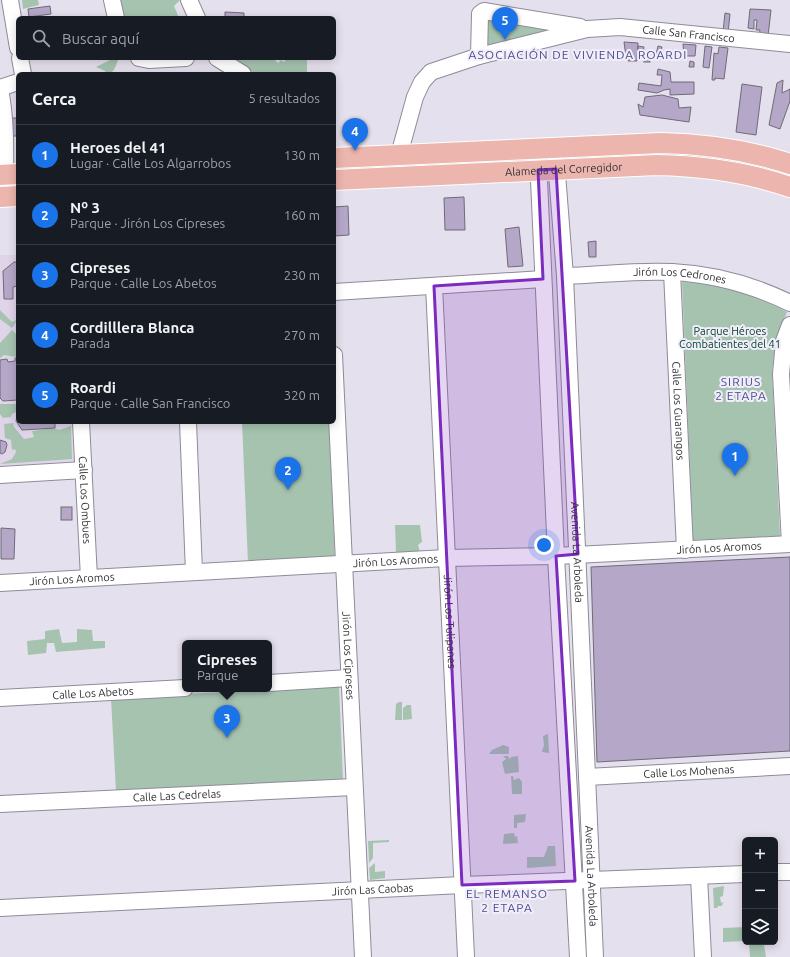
<!DOCTYPE html>
<html lang="es">
<head>
<meta charset="utf-8">
<style>
  :root { --surface:#171b24; --page:#20242c; --text:#f1f3f6; --muted:#9ea1a6; --line:#363941; --accent:#1a73e8 }
  body { margin:0; font-family:Ubuntu,sans-serif; background:var(--page); color:var(--text) }
  .controls { position:absolute; right:12px; bottom:12px; display:grid; overflow:hidden; border-radius:6px; box-shadow:0 2px 10px #0003 }
  .controls button { width:36px; height:36px; display:grid; place-items:center; padding:0; border:0; border-bottom:1px solid var(--line); background:var(--surface); color:var(--text); font:20px sans-serif }
  .you { position:absolute; left:544px; top:545px; width:14px; height:14px; margin:-10px; border:3px solid #fff; border-radius:50%; background:#1a73e8; box-shadow:0 0 0 6px #1a73e833 }
  .badge { display:grid; place-items:center; width:26px; height:26px; border-radius:50%; background:var(--accent); color:#fff; font-size:13px; font-weight:700 }
  .pin { position:absolute; translate:-50% -33px; filter:drop-shadow(0 1px 2px #0008) }
  .pin::after { content:''; position:absolute; top:21px; width:14px; height:12px; background:inherit; clip-path:polygon(0 0,100% 0,50% 100%) }
  .popup { position:absolute; left:182px; top:640px; width:90px; height:52px; box-sizing:border-box; display:grid; place-content:center; border-radius:6px; background:var(--surface); filter:drop-shadow(0 1px 3px #0005); font-size:13px; white-space:nowrap; color:var(--muted) }
  .popup b { font-size:15px; color:var(--text) }
  .popup::after { content:''; position:absolute; left:50%; top:100%; margin-left:-8px; border:8px solid transparent; border-top-color:var(--surface) }
  .list { margin:0; padding:0; list-style:none }
  h2 { display:flex; justify-content:space-between; align-items:center; height:52px; margin:0; padding:0 16px; font-size:17px }
  h2 small { font-size:13px; font-weight:400; color:var(--muted) }
  .list li { display:grid; grid-template-columns:26px 1fr auto; gap:12px; align-items:center; box-sizing:border-box; height:60px; padding:0 16px; border-top:1px solid var(--line) }
  .list b { display:block; font-size:15px; white-space:nowrap }
  .list p { margin:0; font-size:13px; white-space:nowrap; color:var(--muted) }
  .list em { font-size:13px; font-style:normal; color:var(--muted) }
  .icon { flex:none; width:22px; height:22px; fill:none; stroke:currentColor; stroke-width:2; stroke-linecap:round; stroke-linejoin:round }
  .map { position:relative; flex:none; width:790px; height:957px; overflow:hidden }
  .search { position:absolute; background:var(--surface); box-shadow:0 2px 10px #0003; left:16px; top:16px; width:320px; height:44px; display:flex; align-items:center; gap:10px; box-sizing:border-box; padding:0 14px; border-radius:6px; color:var(--muted); font-size:15px }
  .panel { position:absolute; background:var(--surface); box-shadow:0 2px 10px #0003; left:16px; top:72px; width:320px; height:352px; border-radius:6px }
  .map>svg:first-child { display:block }
  .education { fill:#dfd4e8 }
  .green { fill:#a6c3b0 }
  .building { fill:#b5a7c8; stroke:#6f6b76 }
  .lines { fill:none; stroke-linecap:round; stroke-linejoin:round }
  .minor-casing { stroke:#8f8b97; stroke-width:18 }
  .major-casing { stroke:#fff; stroke-width:22 }
  .minor { stroke:#fff; stroke-width:16 }
  .major { stroke:#ecb5ad; stroke-width:20 }
  .marked { fill:#7b2cbf; fill-opacity:0.2; stroke:#7b2cbf; stroke-width:3; stroke-linejoin:round }
  .labels { text-anchor:middle; dominant-baseline:central; stroke-width:4; stroke-linejoin:round; paint-order:stroke }
  .street-label { font-size:11px; fill:#323035; stroke:#f2edfa }
  .park-label { font-size:11px; fill:#014326; stroke:#f2edfa }
  .neighbourhood-label { font-size:12px; letter-spacing:1px; fill:#494d8b; stroke:#f2edfa }
</style>
</head>
<body>
<div class="map">
<svg width="790" height="957" viewBox="0 0 790 957">
  <rect width="100%" height="100%" fill="#e5e0ed"/>
  <path class="education" d="M 0,255 L 18,255 L 18,422 L 73,422 L 75,461 L 0,466 Z"/>
  <g class="green">
    <path d="M 22,0 L 38,0 L 39,5 L 23,9 Z"/>
    <path d="M 117,0 L 180,0 L 174,6 L 179,18 L 121,18 Z"/>
    <path d="M 489,15 L 563,29 L 484,50 Z"/>
    <path d="M 114,58 L 119,58 C 116,64 115,74 106,74 L 105,71 L 96,67 Z"/>
    <path d="M 231,58 L 273,58 L 278,63 L 281,60 L 284,62 L 287,58 L 307,58 L 307,74 L 256,74 Z"/>
    <path d="M 677,149 L 790,169 L 790,182 L 565,163 L 561,156 Z"/>
    <path d="M 530,156 L 531,162 L 334,174 L 334,164 Z"/>
    <path d="M 682,282 C 719,283 754,295 787,312 L 776,339 L 772,372 L 780,536 L 693,540 Z"/>
    <path d="M 0,310 L 12,322 L 18,319 L 12,328 L 0,319 Z"/>
    <path d="M 12,330 L 16,334 L 18,332 L 18,355 L 16,357 L 4,355 L 0,358 L 0,343 Z"/>
    <path d="M 0,404 L 18,404 L 18,411 L 12,414 L 11,417 L 3,418 L 0,414 Z"/>
    <path d="M 242,422 L 329,422 L 335,559 L 248,563 Z"/>
    <path d="M 13,423 L 14,427 L 24,439 L 34,437 L 32,431 C 39,431 51,426 59,430 L 71,426 L 72,459 L 0,464 L 12,459 L 16,452 L 15,449 L 12,450 L 11,440 L 5,438 L 4,424 Z"/>
    <path d="M 395,525 L 420,525 L 422,542 L 418,545 L 420,552 L 396,553 Z"/>
    <path d="M 59,629 L 62,643 L 77,642 L 77,629 L 92,630 L 93,641 L 105,641 L 105,648 L 56,652 L 54,643 L 47,643 L 46,653 L 28,655 L 27,641 L 45,639 L 45,631 Z"/>
    <path d="M 339,686 L 343,779 L 116,791 L 111,698 Z"/>
    <path d="M 399,702 L 402,702 L 402,720 L 395,720 L 396,704 Z"/>
    <path d="M 407,705 L 411,705 L 412,719 L 403,720 L 403,708 Z"/>
    <path d="M 548,734 L 549,753 L 542,752 L 544,745 L 543,736 Z"/>
    <path d="M 503,745 L 509,747 L 509,754 L 489,754 L 492,750 Z"/>
    <path d="M 503,756 L 508,756 L 510,759 L 511,757 L 518,756 L 519,772 L 505,774 L 502,762 L 506,759 Z"/>
    <path d="M 511,776 L 513,776 L 514,780 L 519,778 L 522,782 L 522,794 L 512,794 Z"/>
    <path d="M 526,814 L 525,822 L 517,823 L 517,828 L 514,828 L 514,815 Z"/>
    <path d="M 514,833 L 515,837 L 517,836 L 518,843 L 503,844 L 504,834 Z"/>
    <path d="M 389,840 L 389,842 L 373,843 L 373,858 L 369,863 L 368,841 Z"/>
    <path d="M 548,846 L 555,846 L 556,866 L 527,868 L 527,857 L 544,857 Z"/>
    <path d="M 375,863 L 375,872 L 385,871 L 385,878 L 370,880 L 369,868 Z"/>
    <path d="M 724,886 L 723,896 L 720,897 L 721,903 L 723,902 L 722,906 L 718,906 L 717,908 L 714,908 L 713,888 Z"/>
    <path d="M 745,927 L 745,941 L 723,942 L 723,928 Z"/>
    <path d="M 749,942 L 762,942 L 758,944 L 764,945 L 766,957 L 750,957 Z"/>
  </g>
  <g class="building">
    <path d="M 50,6 L 51,14 L 29,17 L 28,9 Z"/>
    <path d="M 750,9 L 771,10 L 768,36 L 759,35 L 760,30 L 756,30 L 757,20 L 754,20 L 754,29 L 748,28 Z"/>
    <path d="M 225,12 L 244,13 L 244,18 L 225,18 Z"/>
    <path d="M 725,13 L 730,14 L 728,33 L 723,32 Z"/>
    <path d="M 624,42 L 638,43 L 637,61 L 628,61 L 626,57 Z"/>
    <path d="M 683,44 L 696,45 L 695,56 L 684,56 Z"/>
    <path d="M 638,46 L 644,47 L 643,57 L 638,56 Z"/>
    <path d="M 658,46 L 662,47 L 660,56 L 656,55 Z"/>
    <path d="M 705,46 L 712,47 L 709,68 L 703,67 Z"/>
    <path d="M 719,47 L 728,48 L 724,79 L 715,78 L 715,80 L 712,80 L 714,53 L 718,54 Z"/>
    <rect x="644" y="57" width="6" height="5"/>
    <path d="M 690,61 L 694,62 L 694,67 L 689,67 Z"/>
    <path d="M 658,69 L 670,72 L 671,82 L 694,82 L 694,94 L 670,95 L 670,89 L 664,90 L 657,93 L 638,90 L 639,83 L 661,86 L 662,75 L 657,75 Z"/>
    <path d="M 783,80 L 782,93 L 790,89 L 790,101 L 780,129 L 769,125 L 777,83 Z"/>
    <path d="M 742,84 L 762,87 L 756,135 L 736,132 Z"/>
    <path d="M 662,95 L 678,99 L 679,108 L 691,107 L 689,122 L 640,115 L 638,104 L 643,107 L 645,97 Z"/>
    <path d="M 10,118 L 17,118 L 18,136 L 11,136 Z"/>
    <path d="M 464,197 L 465,230 L 445,230 L 444,198 Z"/>
    <path d="M 348,206 L 349,235 L 334,236 L 334,207 Z"/>
    <path d="M 519,227 L 523,266 L 508,267 L 505,229 Z"/>
    <path d="M 596,241 L 596,257 L 589,257 L 588,242 Z"/>
    <path d="M 14,262 L 18,262 L 18,286 L 13,287 L 13,299 L 4,299 L 3,271 Z"/>
    <path d="M 15,358 L 18,358 L 18,400 L 3,401 L 0,398 L 0,360 L 7,359 L 8,362 L 15,361 Z"/>
    <path d="M 18,413 L 18,422 L 55,422 L 55,428 L 22,430 L 16,421 Z"/>
    <path d="M 0,440 L 6,442 L 7,445 L 5,452 L 2,454 L 0,453 Z"/>
    <rect x="61" y="507" width="11" height="13"/>
    <path d="M 1,528 L 15,529 L 14,559 L 1,559 Z"/>
    <path d="M 790,557 L 790,751 L 597,762 L 591,567 Z"/>
  </g>
  <g class="lines">
    <g class="minor-casing">
      <g id="minor">
        <path d="M 10,0 L 18,48"/>
        <path d="M 112,0 L 116,18"/>
        <path d="M 189,0 L 197,18"/>
        <path d="M 479,56 L 480,14 L 484,11 L 580,27"/>
        <path d="M 20,58 L 23,74"/>
        <path d="M 139,58 L 149,60 L 186,58"/>
        <path d="M 217,58 L 243,74"/>
        <path d="M 0,88 L 18,82"/>
        <path d="M 0,89 C 7,124 5,161 5,196"/>
        <path id="s1" d="M 555,148 L 565,276 L 595,957"/>
        <path id="s2" d="M 399,155 L 415,97 L 422,82 L 431,72 L 479,56 L 587,29 L 620,27 L 790,44"/>
        <path d="M 538,158 L 556,556 L 578,957"/>
        <path id="s3" d="M 672,272 L 685,550"/>
        <path id="s4" d="M 565,276 C 600,275 637,270 672,272 C 713,274 753,285 790,303"/>
        <path id="s5" d="M 434,286 L 466,957"/>
        <path d="M 334,292 L 543,279"/>
        <path id="s6" d="M 334,355 L 363,957"/>
        <path id="s7" d="M 81,422 L 89,578"/>
        <path d="M 188,422 L 194,572"/>
        <path d="M 0,475 L 84,470"/>
        <path d="M 790,544 L 781,374 L 784,341 L 790,325"/>
        <path id="s8" d="M 0,583 L 446,558 L 556,556 L 790,544"/>
        <path d="M 269,683 L 349,678"/>
        <path id="s9" d="M 0,698 L 185,688"/>
        <path id="s10" d="M 587,777 L 790,766"/>
        <path id="s11" d="M 0,804 L 354,787"/>
        <path d="M 775,872 L 790,872"/>
        <path d="M 699,876 L 703,957"/>
        <path id="s12" d="M 0,908 L 462,885 L 745,874"/>
      </g>
    </g>
    <g class="major-casing">
      <g id="major">
        <path d="M 334,158 L 661,143 C 705,144 748,150 790,164"/>
        <path d="M 0,175 L 18,174"/>
        <path id="s13" d="M 334,180 L 657,165 C 703,166 747,172 790,187"/>
        <path d="M 0,197 L 18,196"/>
      </g>
    </g>
    <use href="#minor" class="minor"/>
    <use href="#major" class="major"/>
  </g>
  <path class="marked" d="M 556,169 L 578,554 L 556,556 L 575,881 L 462,885 L 434,286 L 543,279 L 538,170 Z"/>
  <g class="labels">
    <g class="street-label">
      <text stroke="none"><textPath href="#s2" startOffset="354">Calle San Francisco</textPath></text>
      <text stroke="none"><textPath href="#s13" startOffset="230">Alameda del Corregidor</textPath></text>
      <text stroke="none"><textPath href="#s4" startOffset="115">Jirón Los Cedrones</textPath></text>
      <text stroke="none"><textPath href="#s3" startOffset="139">Calle Los Guarangos</textPath></text>
      <text stroke="none"><textPath href="#s7" startOffset="78">Calle Los Ombues</textPath></text>
      <text stroke="none"><textPath href="#s8" startOffset="720">Jirón Los Aromos</textPath></text>
      <text stroke="none"><textPath href="#s1" startOffset="405">Avenida La Arboleda</textPath></text>
      <text stroke="none"><textPath href="#s8" startOffset="396">Jirón Los Aromos</textPath></text>
      <text stroke="none"><textPath href="#s8" startOffset="72">Jirón Los Aromos</textPath></text>
      <text stroke="none"><textPath href="#s5" startOffset="336">Jirón Los Tulipanes</textPath></text>
      <text stroke="none"><textPath href="#s6" startOffset="301">Jirón Los Cipreses</textPath></text>
      <text stroke="none"><textPath href="#s9" startOffset="93">Calle Los Abetos</textPath></text>
      <text stroke="none"><textPath href="#s10" startOffset="102">Calle Los Mohenas</textPath></text>
      <text stroke="none"><textPath href="#s11" startOffset="177">Calle Las Cedrelas</textPath></text>
      <text stroke="none"><textPath href="#s1" startOffset="729">Avenida La Arboleda</textPath></text>
      <text stroke="none"><textPath href="#s12" startOffset="373">Jirón Las Caobas</textPath></text>
    </g>
    <g class="park-label">
      <text x="730" y="331">Parque Héroes<tspan x="730" dy="13">Combatientes del 41</tspan></text>
    </g>
    <g class="neighbourhood-label">
      <text x="578" y="54">ASOCIACIÓN DE VIVIENDA ROARDI</text>
      <text x="741" y="381">SIRIUS<tspan x="741" dy="14">2 ETAPA</tspan></text>
      <text x="507" y="893">EL REMANSO<tspan x="507" dy="14">2 ETAPA</tspan></text>
    </g>
  </g>
</svg>
<div class="controls">
<button>+</button>
<button>−</button>
<button><svg class="icon" aria-label="layers" viewBox="0 0 24 24"><path d="M12 4l9 5-9 5-9-5zM3 14l9 5 9-5"/></svg></button>
</div>
<div class="you"></div>
<div class="pin badge" style="left:735px;top:476px">1</div>
<div class="pin badge" style="left:288px;top:490px">2</div>
<div class="pin badge" style="left:227px;top:738px">3</div>
<div class="popup"><b>Cipreses</b>Parque</div>
<div class="pin badge" style="left:355px;top:151px">4</div>
<div class="pin badge" style="left:505px;top:40px">5</div>
<div class="search"><svg class="icon" aria-label="search" viewBox="0 0 24 24"><circle cx="10" cy="10" r="6"/><path d="M15 15l6 6"/></svg>Buscar aquí</div>
<section class="panel">
<h2>Cerca<small>5 resultados</small></h2>
<ul class="list">
<li><span class="badge">1</span><div><b>Heroes del 41</b><p>Lugar · Calle Los Algarrobos</p></div><em>130 m</em></li>
<li><span class="badge">2</span><div><b>Nº 3</b><p>Parque · Jirón Los Cipreses</p></div><em>160 m</em></li>
<li><span class="badge">3</span><div><b>Cipreses</b><p>Parque · Calle Los Abetos</p></div><em>230 m</em></li>
<li><span class="badge">4</span><div><b>Cordilllera Blanca</b><p>Parada</p></div><em>270 m</em></li>
<li><span class="badge">5</span><div><b>Roardi</b><p>Parque · Calle San Francisco</p></div><em>320 m</em></li>
</ul>
</section>
</div>
</body>
</html>
